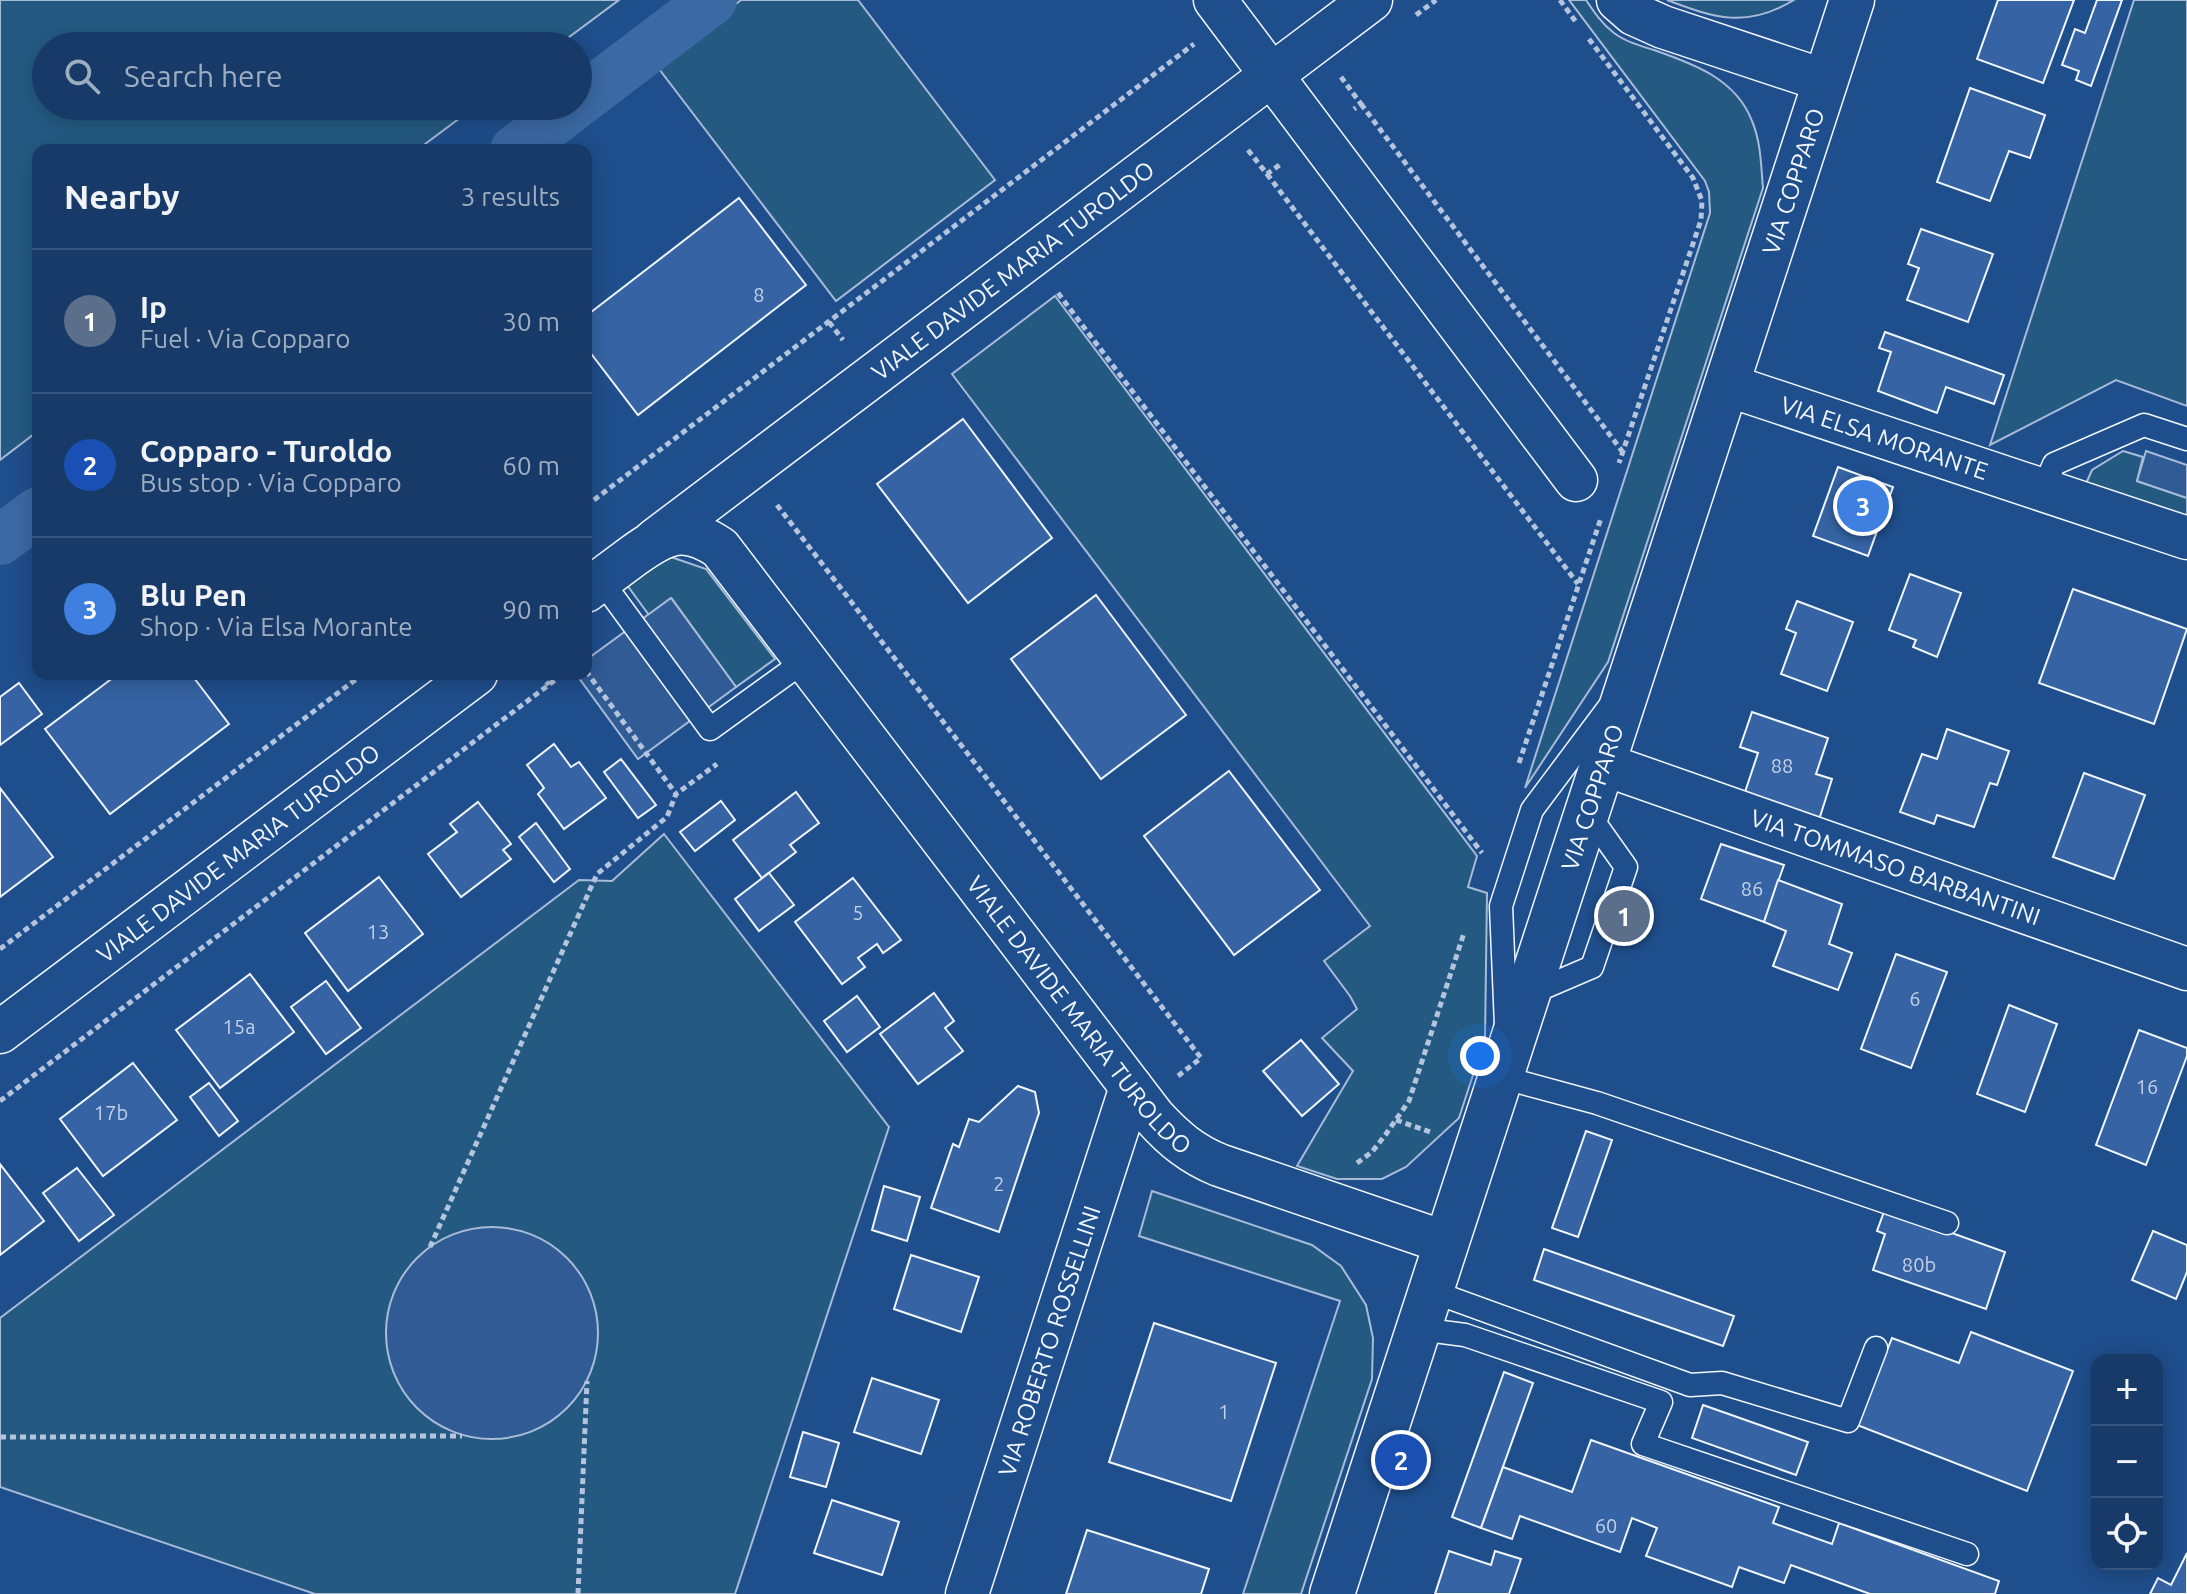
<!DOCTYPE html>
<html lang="en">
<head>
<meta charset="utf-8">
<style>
  :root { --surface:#173a69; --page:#244571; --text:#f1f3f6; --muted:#9eadc0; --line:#36547d; --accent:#ffb74d }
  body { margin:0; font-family:Ubuntu,sans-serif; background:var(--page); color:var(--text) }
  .controls { position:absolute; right:24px; bottom:24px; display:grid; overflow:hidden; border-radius:16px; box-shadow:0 4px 20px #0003 }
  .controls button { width:72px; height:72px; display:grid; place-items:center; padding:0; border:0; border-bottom:2px solid var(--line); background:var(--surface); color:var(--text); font:40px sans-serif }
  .you { position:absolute; left:1480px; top:1056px; width:28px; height:28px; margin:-20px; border:6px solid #fff; border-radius:50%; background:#1a73e8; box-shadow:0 0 0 12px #1a73e833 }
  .badge { display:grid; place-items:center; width:52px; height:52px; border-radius:50%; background:var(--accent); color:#fff; font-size:26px; font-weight:700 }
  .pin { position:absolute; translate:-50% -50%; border:4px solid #fff; box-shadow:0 2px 8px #0006 }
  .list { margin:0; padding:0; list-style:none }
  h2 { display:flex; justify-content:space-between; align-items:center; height:104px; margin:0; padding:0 32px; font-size:34px }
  h2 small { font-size:26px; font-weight:400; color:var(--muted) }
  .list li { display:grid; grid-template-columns:52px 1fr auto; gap:24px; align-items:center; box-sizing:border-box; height:144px; padding:0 32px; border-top:2px solid var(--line) }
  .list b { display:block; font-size:30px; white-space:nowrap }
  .list p { margin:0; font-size:26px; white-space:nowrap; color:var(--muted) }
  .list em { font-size:26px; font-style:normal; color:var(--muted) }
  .icon { flex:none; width:44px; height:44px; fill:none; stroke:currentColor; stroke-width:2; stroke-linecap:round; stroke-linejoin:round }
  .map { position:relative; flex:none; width:2187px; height:1594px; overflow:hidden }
  .search { position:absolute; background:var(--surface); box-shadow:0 4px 20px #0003; left:32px; top:32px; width:560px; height:88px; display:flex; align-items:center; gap:20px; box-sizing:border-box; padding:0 28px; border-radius:44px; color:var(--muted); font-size:30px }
  .panel { position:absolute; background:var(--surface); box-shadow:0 4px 20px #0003; left:32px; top:144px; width:560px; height:536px; border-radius:16px }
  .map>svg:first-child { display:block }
  .green { fill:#245a82; stroke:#a8bbd7; stroke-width:2 }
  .parking { fill:#305b95; stroke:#a8bbd7; stroke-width:2 }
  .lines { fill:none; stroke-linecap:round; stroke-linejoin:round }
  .canal { stroke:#3b69a3; stroke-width:50 }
  .building { fill:#3563a3; stroke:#f2f6ff; stroke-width:2 }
  .lane-casing { stroke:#f2f6ff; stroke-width:25 }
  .street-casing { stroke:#f2f6ff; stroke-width:45 }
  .secondary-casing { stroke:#f2f6ff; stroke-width:47 }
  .path { stroke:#b3c4dc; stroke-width:5; stroke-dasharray:6 4; stroke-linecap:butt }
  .lane { stroke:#1f4e8c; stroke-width:22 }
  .street { stroke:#1f4e8c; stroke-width:42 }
  .secondary { stroke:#1f4e8c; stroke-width:44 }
  .labels { text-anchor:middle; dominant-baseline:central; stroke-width:6; stroke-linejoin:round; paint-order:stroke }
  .number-label { font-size:20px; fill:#c3d1e8 }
  .street-label { font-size:24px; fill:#f2f6ff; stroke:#1f4e8c }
</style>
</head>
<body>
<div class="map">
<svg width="2187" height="1594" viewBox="0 0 2187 1594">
  <rect width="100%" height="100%" fill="#1f4e8c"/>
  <g class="green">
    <path d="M 0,0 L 619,0 L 557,46 L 46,46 L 46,106 L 476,106 L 417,150 L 38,150 L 38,431 L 0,460 Z"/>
    <path d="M 741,0 L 858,0 L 995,180 L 836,301 L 656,65 Z"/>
    <path d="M 1569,0 L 1586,0 C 1594,12 1602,24 1614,33 C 1626,42 1641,46 1654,50 C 1694,64 1736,79 1752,121 C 1761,142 1761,166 1763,188 L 1608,662 L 1525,788 L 1710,213 L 1709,192 L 1705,181 Z"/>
    <path d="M 1667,0 L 1794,0 C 1746,29 1715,18 1667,0 Z"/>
    <path d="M 2134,0 L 2187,0 L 2187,406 L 2116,380 L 1990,445 Z"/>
    <path d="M 1055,296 L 1477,856 L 1468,887 L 1487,893 L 1485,1038 L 1459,1118 L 1406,1167 L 1382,1179 L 1337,1179 L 1297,1166 L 1353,1071 L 1322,1038 L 1357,1009 L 1350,996 L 1324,961 L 1370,926 L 952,374 Z"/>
    <path d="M 2123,451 L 2143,457 L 2137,481 L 2187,498 L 2187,521 L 2085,486 L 2092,470 Z"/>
    <path d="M 668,556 L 706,569 L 775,659 L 736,687 L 672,599 L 649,615 L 627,585 Z"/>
    <path d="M 664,834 L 889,1127 L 735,1594 L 315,1594 L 0,1487 L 0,1318 L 579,880 L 612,881 Z"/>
    <path d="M 1152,1191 L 1312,1245 L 1341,1266 L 1366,1305 L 1373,1338 L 1372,1379 L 1301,1594 L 1243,1594 L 1340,1301 L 1139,1236 Z"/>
  </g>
  <g class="parking">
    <path d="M 2146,451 L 2187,465 L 2187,498 L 2137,481 Z"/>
    <path d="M 671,598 L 736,687 L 638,759 L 576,674 L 586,674 L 586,660 Z"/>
    <circle cx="492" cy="1333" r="106"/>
  </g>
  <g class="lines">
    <g class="canal">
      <path d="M 578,102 L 712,0"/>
      <path d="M 515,150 L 573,106"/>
      <path d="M 0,540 L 38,512"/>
    </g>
  </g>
  <g class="building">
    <path d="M 1998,0 L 2074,0 L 2043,83 L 1977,59 Z"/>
    <path d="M 2097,0 L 2122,0 L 2091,86 L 2076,80 L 2079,71 L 2062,65 L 2075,29 L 2085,33 Z"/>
    <path d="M 1970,88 L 2045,115 L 2030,158 L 2009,151 L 1990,201 L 1937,182 Z"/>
    <path d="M 739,198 L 806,285 L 638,415 L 586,347 L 586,316 Z"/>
    <path d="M 1921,229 L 1993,254 L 1968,322 L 1907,300 L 1919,268 L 1908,264 Z"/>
    <path d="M 1885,332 L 2004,375 L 1994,404 L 1946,387 L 1937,413 L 1878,391 L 1891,352 L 1879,348 Z"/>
    <path d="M 963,419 L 1052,538 L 968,603 L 877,484 Z"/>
    <path d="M 1838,467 L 1893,487 L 1868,556 L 1813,536 Z"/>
    <path d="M 1910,574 L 1961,593 L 1937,657 L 1913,647 L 1916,640 L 1889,630 Z"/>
    <path d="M 2073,589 L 2187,629 L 2154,724 L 2039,683 Z"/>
    <path d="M 1096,595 L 1186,715 L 1101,779 L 1011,659 Z"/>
    <path d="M 1797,601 L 1853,622 L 1827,691 L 1781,674 L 1796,633 L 1786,629 Z"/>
    <path d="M 118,674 L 191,674 L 229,724 L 110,814 L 45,729 Z"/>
    <path d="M 19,683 L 42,714 L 0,745 L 0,697 Z"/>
    <path d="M 1752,712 L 1828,738 L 1816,774 L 1832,779 L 1818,823 L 1743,798 L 1758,753 L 1740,747 Z"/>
    <path d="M 1947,729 L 2009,751 L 1997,785 L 1990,783 L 1974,827 L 1937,815 L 1934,824 L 1900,812 L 1922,754 L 1937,759 Z"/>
    <path d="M 554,744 L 571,767 L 579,762 L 606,798 L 564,829 L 538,794 L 544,788 L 527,765 Z"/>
    <path d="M 621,759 L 656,805 L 638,818 L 604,772 Z"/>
    <path d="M 1229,771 L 1320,890 L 1234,955 L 1144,836 Z"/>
    <path d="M 2084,773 L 2145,795 L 2114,879 L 2053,857 Z"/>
    <path d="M 0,788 L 53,857 L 0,897 Z"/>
    <path d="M 796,792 L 819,823 L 790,845 L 796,852 L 762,878 L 733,840 Z"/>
    <path d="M 721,801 L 735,820 L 695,851 L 680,832 Z"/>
    <path d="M 478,802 L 511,844 L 503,850 L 511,859 L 461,897 L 428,854 L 457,832 L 450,824 Z"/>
    <path d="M 536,823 L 570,869 L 554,882 L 519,837 Z"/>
    <path d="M 1721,844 L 1784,865 L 1764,922 L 1701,899 Z"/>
    <path d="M 769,873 L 794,905 L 759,931 L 735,899 Z"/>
    <path d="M 379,877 L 423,934 L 348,991 L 305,933 Z"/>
    <path d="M 853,878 L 901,940 L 883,953 L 877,944 L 858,958 L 865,967 L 842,984 L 795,922 Z"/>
    <path d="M 1778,880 L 1842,904 L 1829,944 L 1852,953 L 1838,990 L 1773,966 L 1786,931 L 1764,922 Z"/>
    <path d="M 1609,895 L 1643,907 L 1630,944 L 1596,932 Z"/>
    <path d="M 1896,954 L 1947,972 L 1911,1068 L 1861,1049 Z"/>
    <path d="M 250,974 L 294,1032 L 220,1088 L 176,1030 Z"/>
    <path d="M 326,981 L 361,1028 L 326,1054 L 291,1007 Z"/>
    <path d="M 934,993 L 954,1021 L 945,1028 L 963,1051 L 918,1084 L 880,1034 Z"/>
    <path d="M 857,996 L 880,1027 L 847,1052 L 824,1021 Z"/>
    <path d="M 2009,1005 L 2057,1024 L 2025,1112 L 1977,1094 Z"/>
    <path d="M 2139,1030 L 2187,1048 L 2187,1056 L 2146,1165 L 2096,1145 Z"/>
    <path d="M 1301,1040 L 1339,1084 L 1302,1116 L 1263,1071 Z"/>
    <path d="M 133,1063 L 177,1120 L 103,1176 L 60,1119 Z"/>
    <path d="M 209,1083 L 238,1121 L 219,1136 L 190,1097 Z"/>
    <path d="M 1018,1086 L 1035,1092 L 1039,1113 L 999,1232 L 931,1208 L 953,1144 L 959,1147 L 969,1119 L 979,1122 Z"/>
    <path d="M 1586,1131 L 1612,1140 L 1578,1237 L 1552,1228 Z"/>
    <path d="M 0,1164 L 44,1221 L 0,1255 Z"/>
    <path d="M 77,1168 L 114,1215 L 79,1241 L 43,1193 Z"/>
    <path d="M 884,1186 L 920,1197 L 907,1241 L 872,1230 Z"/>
    <path d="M 1885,1209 L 2005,1252 L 1986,1309 L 1873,1270 L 1885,1234 L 1877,1231 Z"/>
    <path d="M 2153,1231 L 2187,1245 L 2187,1272 L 2176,1299 L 2132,1280 Z"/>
    <path d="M 1544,1249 L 1734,1316 L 1723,1346 L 1534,1280 Z"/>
    <path d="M 911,1255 L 979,1277 L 961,1332 L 894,1309 Z"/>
    <path d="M 1154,1323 L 1276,1363 L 1231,1501 L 1109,1462 Z"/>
    <path d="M 1971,1332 L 2073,1371 L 2027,1491 L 1857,1425 L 1892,1338 L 1959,1363 Z"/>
    <path d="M 1504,1372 L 1533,1383 L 1481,1528 L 1452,1517 Z"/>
    <path d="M 872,1378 L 939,1400 L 921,1454 L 854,1432 Z"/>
    <path d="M 1703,1405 L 1808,1442 L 1796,1475 L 1692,1438 Z"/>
    <path d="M 803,1432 L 839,1443 L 826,1487 L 790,1477 Z"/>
    <path d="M 1591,1440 L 1779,1507 L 1773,1523 L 1832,1544 L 1839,1523 L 1999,1581 L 1995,1594 L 1870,1594 L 1791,1565 L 1784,1583 L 1739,1567 L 1732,1587 L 1646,1556 L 1657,1528 L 1632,1518 L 1620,1552 L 1520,1516 L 1512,1539 L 1481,1528 L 1503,1467 L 1572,1492 Z"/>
    <path d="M 832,1500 L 899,1522 L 882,1575 L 814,1553 Z"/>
    <path d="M 1087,1530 L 1209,1569 L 1201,1594 L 1066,1594 Z"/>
    <path d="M 1449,1551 L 1491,1565 L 1495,1551 L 1521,1559 L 1509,1594 L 1435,1594 Z"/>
    <path d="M 2187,1553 L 2187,1594 L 2150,1594 L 2158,1578 L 2171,1585 Z"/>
  </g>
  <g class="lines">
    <g class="lane-casing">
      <g id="lane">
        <path d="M 2043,490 L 2054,464 L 2144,425 L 2187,439"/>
        <path d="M 601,580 L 710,729 L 807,659"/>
        <path d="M 1529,994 L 1592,967 L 1626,867 L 1587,812"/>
        <path d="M 1506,1026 L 1501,906 L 1532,810 L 1609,707"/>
        <path d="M 1501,1077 L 1597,1103 L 1947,1223"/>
        <path d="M 1431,1291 L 1690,1385 L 1722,1383 L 1848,1421 L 1876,1348"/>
        <path d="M 1419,1329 L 1465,1335 L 1661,1402 L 1643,1444 L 1967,1554"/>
      </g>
    </g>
    <g class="street-casing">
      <g id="street">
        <path d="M 1215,0 L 1576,480"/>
        <path d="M 1618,0 L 1634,14 L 1663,27 L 1826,81"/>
        <path id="s1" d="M 1727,385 L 2187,538"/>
        <path id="s2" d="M 655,540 L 1371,0"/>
        <path id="s3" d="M 586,591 C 602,579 617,568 633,556 C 665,533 684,523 720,548 L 1154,1117 C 1174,1139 1192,1154 1219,1165 L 1447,1243"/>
        <path id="s4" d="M 1603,764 L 2187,969"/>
        <path id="s5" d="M 0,1032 L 476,674"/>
        <path id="s6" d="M 967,1594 L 1131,1087"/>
      </g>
    </g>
    <g class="secondary-casing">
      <g id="secondary">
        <path id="s7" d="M 1332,1594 L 1852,0"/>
      </g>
    </g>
    <g class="path">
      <path d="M 1560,0 L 1576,22"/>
      <path d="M 1416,15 L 1436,0"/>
      <path d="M 1589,39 L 1693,178 L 1702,201 L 1701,220 L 1619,463"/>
      <path d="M 1341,77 L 1361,104 L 1354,109"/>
      <path d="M 1361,104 L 1622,451"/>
      <path d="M 1248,150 L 1267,174 L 1282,163"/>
      <path d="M 1267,174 L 1578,584"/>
      <path d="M 1058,293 L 1482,853"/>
      <path d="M 829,322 L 843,340"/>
      <path d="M 777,505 L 1201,1058 L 1178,1076"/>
      <path d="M 586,506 L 1194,44"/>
      <path d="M 586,671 L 676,794"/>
      <path d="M 540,674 L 549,685"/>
      <path d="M 1519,763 L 1601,518"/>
      <path d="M 0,949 L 363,674"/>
      <path d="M 0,1101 L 563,674"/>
      <path d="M 1396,1120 L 1433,1133"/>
      <path d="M 1357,1163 L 1372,1152 L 1386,1134 L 1409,1101 L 1464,933"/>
      <path d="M 430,1247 L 597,874 L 667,817 L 676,794 L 717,764"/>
      <path d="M 0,1437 L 462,1436"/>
      <path d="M 578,1594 L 587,1381"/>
    </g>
    <use href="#lane" class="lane"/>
    <use href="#street" class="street"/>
    <use href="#secondary" class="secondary"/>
  </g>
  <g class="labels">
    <g class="number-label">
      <text x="759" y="294">8</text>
      <text x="1782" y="765">88</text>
      <text x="1752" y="888">86</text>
      <text x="858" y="912">5</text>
      <text x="378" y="931">13</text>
      <text x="1915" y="998">6</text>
      <text x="239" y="1026">15a</text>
      <text x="2147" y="1086">16</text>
      <text x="111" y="1112">17b</text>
      <text x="999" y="1183">2</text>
      <text x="1919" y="1264">80b</text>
      <text x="1224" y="1411">1</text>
      <text x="1606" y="1525">60</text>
    </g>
    <g class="street-label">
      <text stroke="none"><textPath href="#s7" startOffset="1486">VIA COPPARO</textPath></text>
      <text stroke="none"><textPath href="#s2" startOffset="448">VIALE DAVIDE MARIA TUROLDO</textPath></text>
      <text stroke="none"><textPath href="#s1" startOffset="166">VIA ELSA MORANTE</textPath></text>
      <text stroke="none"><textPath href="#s7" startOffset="838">VIA COPPARO</textPath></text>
      <text stroke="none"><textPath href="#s5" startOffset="298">VIALE DAVIDE MARIA TUROLDO</textPath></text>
      <text stroke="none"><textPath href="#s4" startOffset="310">VIA TOMMASO BARBANTINI</textPath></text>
      <text stroke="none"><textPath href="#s3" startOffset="744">VIALE DAVIDE MARIA TUROLDO</textPath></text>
      <text stroke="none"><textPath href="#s6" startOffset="266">VIA ROBERTO ROSSELLINI</textPath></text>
    </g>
  </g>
</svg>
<div class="controls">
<button>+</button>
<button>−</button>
<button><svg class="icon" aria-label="locate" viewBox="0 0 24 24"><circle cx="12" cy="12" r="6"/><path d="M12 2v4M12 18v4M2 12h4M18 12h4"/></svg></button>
</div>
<div class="you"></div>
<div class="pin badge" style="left:1624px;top:916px;background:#5c6f8a">1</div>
<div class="pin badge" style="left:1401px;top:1460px;background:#1a4fb4">2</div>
<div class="pin badge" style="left:1863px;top:506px;background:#3f7fe0">3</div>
<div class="search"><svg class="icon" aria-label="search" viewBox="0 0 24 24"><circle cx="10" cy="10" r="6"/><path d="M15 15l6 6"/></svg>Search here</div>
<section class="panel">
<h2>Nearby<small>3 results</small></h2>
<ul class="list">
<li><span class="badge" style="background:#5c6f8a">1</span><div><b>Ip</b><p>Fuel · Via Copparo</p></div><em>30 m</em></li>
<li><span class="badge" style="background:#1a4fb4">2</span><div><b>Copparo - Turoldo</b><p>Bus stop · Via Copparo</p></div><em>60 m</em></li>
<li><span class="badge" style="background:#3f7fe0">3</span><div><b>Blu Pen</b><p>Shop · Via Elsa Morante</p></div><em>90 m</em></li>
</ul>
</section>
</div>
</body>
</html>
